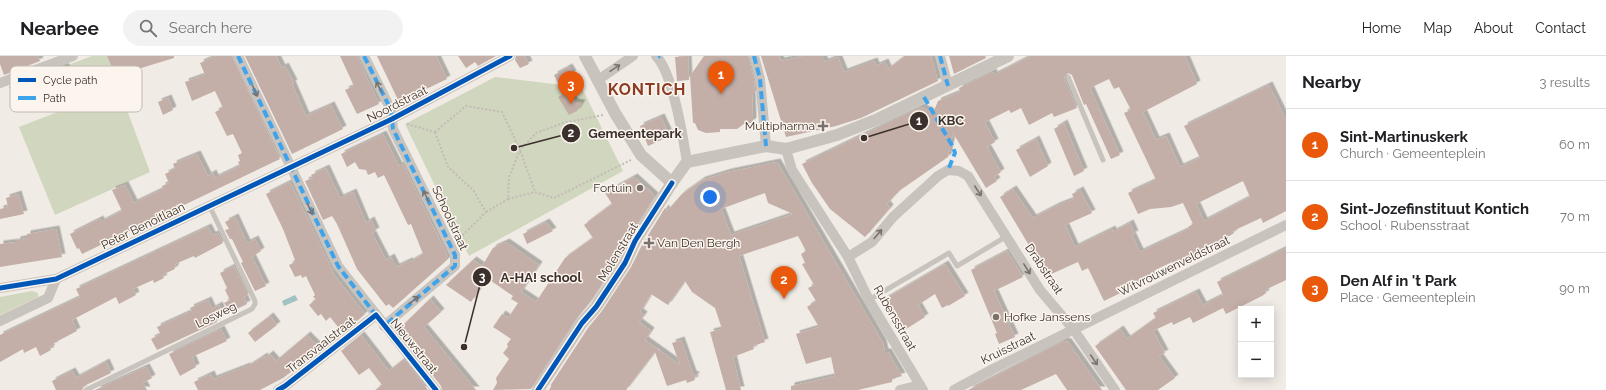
<!DOCTYPE html>
<html lang="en">
<head>
<meta charset="utf-8">
<style>
  :root { --surface:#fff; --page:#f2f2f2; --text:#202124; --muted:#757577; --line:#e0e0e0; --accent:#ea580c }
  body { margin:0; font-family:Raleway,sans-serif; background:var(--page); color:var(--text) }
  .controls { position:absolute; right:12px; bottom:12px; display:grid; overflow:hidden; border-radius:0px; box-shadow:0 2px 10px #0003 }
  .controls button { width:36px; height:36px; display:grid; place-items:center; padding:0; border:0; border-bottom:1px solid var(--line); background:var(--surface); color:var(--text); font:20px sans-serif }
  .you { position:absolute; left:710px; top:141px; width:14px; height:14px; margin:-10px; border:3px solid #fff; border-radius:50%; background:#1a73e8; box-shadow:0 0 0 6px #1a73e833 }
  .badge { display:grid; place-items:center; width:26px; height:26px; border-radius:50%; background:var(--accent); color:#fff; font-size:13px; font-weight:700 }
  .pin { position:absolute; translate:-50% -33px; filter:drop-shadow(0 1px 2px #0008) }
  .pin::after { content:''; position:absolute; top:21px; width:14px; height:12px; background:inherit; clip-path:polygon(0 0,100% 0,50% 100%) }
  .list { margin:0; padding:0; list-style:none }
  h2 { display:flex; justify-content:space-between; align-items:center; height:52px; margin:0; padding:0 16px; font-size:17px }
  h2 small { font-size:13px; font-weight:400; color:var(--muted) }
  .list li { display:grid; grid-template-columns:26px 1fr auto; gap:12px; align-items:center; box-sizing:border-box; height:72px; padding:0 16px; border-top:1px solid var(--line) }
  .list b { display:block; font-size:15px; white-space:nowrap }
  .list p { margin:0; font-size:13px; white-space:nowrap; color:var(--muted) }
  .list em { font-size:13px; font-style:normal; color:var(--muted) }
  .icon { flex:none; width:22px; height:22px; fill:none; stroke:currentColor; stroke-width:2; stroke-linecap:round; stroke-linejoin:round }
  .map { position:relative; flex:none; width:1286px; height:334px; overflow:hidden }
  header { display:flex; align-items:center; gap:24px; box-sizing:border-box; height:56px; padding:0 20px; background:var(--surface); border-bottom:1px solid var(--line) }
  header strong { font-size:19px }
  nav { display:flex; gap:22px; margin-inline-start:auto; font-size:14px }
  .search { width:280px; height:36px; background:var(--page); display:flex; align-items:center; gap:10px; box-sizing:border-box; padding:0 14px; border-radius:22px; color:var(--muted); font-size:15px }
  main { display:flex }
  aside { flex:1; background:var(--surface) }
  .map>svg:first-child { display:block }
  .green { fill:#d1d6bf }
  .water { fill:#a1c2c1 }
  .building { fill:#c3afa7; fill-rule:evenodd; filter:url(#shadow) }
  .lines { fill:none; stroke-linecap:round; stroke-linejoin:round }
  .path { stroke:#c2bbb6; stroke-width:2; stroke-dasharray:2 2; stroke-linecap:butt }
  .service { stroke:#c9c3be; stroke-width:5 }
  .minor { stroke:#c9c3be; stroke-width:10 }
  .tertiary { stroke:#c9c3be; stroke-width:12 }
  .quiet { stroke:#3fa3eb; stroke-width:4; stroke-dasharray:8 4; stroke-linecap:butt }
  .cycleway-casing { stroke:#fbf5ee; stroke-width:8 }
  .cycleway { stroke:#0057b8; stroke-width:5 }
  .oneway { stroke:#7b726d }
  .poi-dot { fill:#7a716c; stroke:#fbf5ee; stroke-width:1.5 }
  .labels { text-anchor:middle; dominant-baseline:central; stroke-width:3; stroke-linejoin:round; paint-order:stroke }
  .street-label { font-size:12px; fill:#3b302b; stroke:#fbf5ee }
  .poi-label { font-size:12px; fill:#3b302b; stroke:#fbf5ee; text-anchor:end }
  .district-label { font-size:16px; font-weight:bold; letter-spacing:1px; fill:#8c3b22; stroke:#fbf5ee }
  .key { fill:#fbf5ee; stroke:#c1bab4; stroke-width:1 }
  .key-label { font-size:11px; fill:#3b302b }
  .leader { fill:none; stroke:#3b302b; stroke-width:1.5 }
  .callout-dot { fill:#3b302b; stroke:#fbf5ee; stroke-width:1.5 }
  .mark-label { font-size:12px; text-anchor:middle; font-weight:bold; fill:#fff }
  .callout-label { font-size:13px; text-anchor:middle; font-weight:bold; fill:#3b302b; stroke:#fbf5ee; stroke-width:3; stroke-linejoin:round; paint-order:stroke }
</style>
</head>
<body>
<header>
<strong>Nearbee</strong>
<div class="search"><svg class="icon" aria-label="search" viewBox="0 0 24 24"><circle cx="10" cy="10" r="6"/><path d="M15 15l6 6"/></svg>Search here</div>
<nav><a>Home</a><a>Map</a><a>About</a><a>Contact</a></nav>
</header>
<main>
<div class="map">
<svg width="1286" height="334" viewBox="0 0 1286 334">
  <defs>
    <filter id="shadow"><feDropShadow dx="3.5" dy="-3.5" stdDeviation="0" flood-color="#0004"/></filter>
  </defs>
  <rect width="100%" height="100%" fill="#f0ebe5"/>
  <g class="green">
    <path d="M 92,0 L 107,0 L 150,116 L 55,159 L 19,71 L 78,48 L 65,10 Z"/>
    <path d="M 576,20 L 623,115 L 469,200 L 405,68 L 495,21 L 562,29 Z"/>
    <path d="M 32,235 L 38,237 L 38,241 L 0,259 L 0,241 Z"/>
  </g>
  <path class="water" d="M 295,239 L 298,244 L 284,250 L 282,245 Z"/>
  <g class="building">
    <path d="M 0,0 L 38,0 L 40,5 L 4,19 L 0,8 Z"/>
    <path d="M 107,0 L 174,0 L 174,2 L 115,20 Z"/>
    <path d="M 216,0 L 232,0 L 280,103 L 82,198 L 79,192 L 77,193 L 70,178 L 100,163 L 101,166 L 122,155 L 112,134 L 125,129 L 134,147 L 163,133 L 162,130 L 169,127 L 165,118 L 175,113 L 173,108 L 197,98 L 208,120 L 213,117 L 215,122 L 240,110 L 238,106 L 240,105 L 238,99 L 242,97 L 233,78 L 227,80 L 215,56 L 223,52 L 215,35 L 192,45 L 185,26 L 205,19 L 200,7 Z"/>
    <path d="M 245,0 L 276,0 L 282,12 L 285,10 L 294,27 L 292,28 L 306,60 L 331,49 L 343,73 L 292,98 Z"/>
    <path d="M 340,0 L 357,0 L 379,48 L 357,58 L 345,34 L 354,30 Z"/>
    <path d="M 377,0 L 436,0 L 447,23 L 399,46 Z"/>
    <path d="M 458,0 L 496,0 L 478,10 L 475,6 L 466,12 Z"/>
    <path d="M 516,0 L 525,0 L 529,8 L 520,12 L 515,4 Z"/>
    <path d="M 688,0 L 689,24 L 677,25 L 675,1 Z"/>
    <path d="M 704,0 L 748,0 L 754,24 L 755,36 L 755,38 L 752,38 L 753,65 L 751,67 L 745,67 L 737,73 L 720,73 L 720,76 L 706,77 L 698,74 L 695,67 L 693,67 L 690,20 Z"/>
    <path d="M 761,0 L 779,0 L 781,5 L 803,0 L 822,0 L 825,6 L 838,1 L 844,16 L 874,5 L 876,10 L 885,6 L 888,13 L 905,0 L 931,0 L 938,25 L 861,62 L 836,70 L 786,81 Z"/>
    <path d="M 949,0 L 985,0 L 986,2 L 954,18 Z"/>
    <path d="M 1031,0 L 1185,0 L 1197,28 L 1143,56 L 1156,84 L 1166,80 L 1180,111 L 1200,102 L 1184,70 L 1269,29 L 1286,64 L 1286,155 L 1263,167 L 1261,162 L 1233,175 L 1234,177 L 1200,198 L 1173,208 L 1172,206 L 1151,216 L 1153,221 L 1104,245 L 1088,212 L 1082,215 L 1078,206 L 1049,219 L 1041,205 L 1039,206 L 1000,141 L 1013,133 L 1033,162 L 1056,150 L 1074,143 L 1072,138 L 1080,134 L 1092,157 L 1065,169 L 1075,191 L 1112,173 L 1113,176 L 1130,167 L 1135,178 L 1132,179 L 1140,196 L 1189,173 L 1188,171 L 1193,168 L 1183,147 L 1171,151 L 1150,153 L 1138,158 L 1128,137 L 1156,124 L 1124,57 L 1131,54 L 1119,31 L 1114,33 L 1109,23 L 1090,32 L 1120,99 L 1111,103 L 1086,48 L 1084,49 L 1072,19 L 1068,17 L 1065,19 L 1064,22 L 1077,52 L 1054,61 L 1052,57 L 1029,69 L 1021,52 L 1011,57 L 1009,54 L 985,66 L 995,86 L 987,91 L 1001,116 L 994,121 L 997,125 L 986,132 L 953,77 L 948,101 L 899,135 L 887,148 L 890,152 L 865,181 L 830,153 L 812,127 L 802,108 L 921,51 L 933,57 L 938,45 L 960,36 L 959,32 L 993,16 L 994,19 ZM 1243,125 L 1250,141 L 1204,165 L 1196,148 Z"/>
    <path d="M 65,10 L 74,35 L 44,46 L 43,43 L 31,53 L 23,52 L 19,55 L 9,31 Z"/>
    <path d="M 569,11 L 573,18 L 558,27 L 554,19 Z"/>
    <path d="M 568,36 L 575,46 L 582,47 L 577,55 L 569,59 L 558,41 Z"/>
    <path d="M 168,42 L 173,54 L 163,59 L 158,46 Z"/>
    <path d="M 661,61 L 670,80 L 648,90 L 640,70 Z"/>
    <path d="M 1064,67 L 1084,115 L 1074,120 L 1054,73 Z"/>
    <path d="M 383,78 L 399,110 L 403,108 L 448,201 L 448,203 L 393,252 L 389,248 L 386,250 L 357,213 L 337,168 L 332,160 L 323,164 L 305,125 L 313,122 L 311,119 L 326,112 L 340,142 L 353,136 L 366,167 L 371,164 L 376,175 L 372,177 L 386,204 L 391,201 L 396,211 L 409,205 L 410,206 L 423,198 L 411,168 L 408,169 L 384,119 L 378,122 L 375,116 L 368,119 L 366,114 L 359,113 L 355,106 L 347,111 L 341,98 Z"/>
    <path d="M 1036,83 L 1048,110 L 1030,121 L 1016,94 Z"/>
    <path d="M 777,106 L 883,287 L 885,296 L 888,296 L 902,320 L 892,323 L 892,326 L 858,334 L 791,334 L 791,330 L 835,320 L 831,301 L 806,308 L 796,278 L 819,271 L 807,251 L 816,245 L 808,232 L 814,229 L 802,208 L 805,207 L 801,198 L 806,195 L 798,180 L 739,200 L 765,286 L 753,290 L 754,293 L 733,301 L 741,334 L 726,334 L 710,276 L 722,273 L 715,252 L 692,236 L 685,225 L 668,249 L 651,238 L 640,256 L 644,259 L 639,266 L 651,275 L 645,284 L 680,309 L 672,287 L 681,284 L 693,318 L 697,320 L 694,321 L 695,324 L 687,327 L 686,324 L 667,330 L 655,296 L 626,334 L 549,334 L 552,329 L 550,330 L 588,272 L 602,255 L 631,211 L 642,189 L 665,152 L 667,155 L 682,138 L 702,124 L 728,116 ZM 765,137 L 768,147 L 793,158 L 731,179 L 721,153 Z"/>
    <path d="M 634,121 L 655,140 L 629,181 L 618,203 L 590,246 L 576,263 L 531,333 L 493,334 L 497,327 L 496,322 L 509,303 L 503,297 L 508,291 L 507,288 L 511,283 L 493,271 L 502,258 L 508,262 L 518,247 L 511,243 L 513,240 L 487,222 L 471,246 L 446,229 L 473,204 L 482,210 L 493,192 L 506,186 L 539,209 L 521,236 L 536,246 L 565,202 L 593,182 L 584,169 L 612,148 L 605,137 Z"/>
    <path d="M 290,126 L 335,220 L 365,258 L 343,277 L 330,261 L 326,265 L 321,258 L 318,260 L 309,249 L 316,243 L 313,241 L 315,239 L 306,220 L 302,222 L 301,219 L 295,221 L 289,209 L 295,206 L 294,204 L 295,204 L 283,173 L 266,138 Z"/>
    <path d="M 18,138 L 24,158 L 0,163 L 0,153 L 8,151 L 6,142 Z"/>
    <path d="M 235,161 L 247,187 L 255,183 L 261,195 L 252,201 L 266,230 L 255,235 L 241,207 L 243,206 L 232,183 L 230,183 L 225,174 L 229,173 L 225,166 Z"/>
    <path d="M 546,166 L 553,175 L 527,188 L 523,178 Z"/>
    <path d="M 208,171 L 212,179 L 218,177 L 223,187 L 195,202 L 194,200 L 175,208 L 176,211 L 174,212 L 175,213 L 162,219 L 164,222 L 154,227 L 153,224 L 133,233 L 136,239 L 119,248 L 116,241 L 72,264 L 77,275 L 54,287 L 55,289 L 49,291 L 51,294 L 40,300 L 36,291 L 24,297 L 23,293 L 0,306 L 0,279 L 80,241 L 76,233 Z"/>
    <path d="M 56,173 L 62,201 L 0,211 L 0,188 L 17,186 L 17,184 L 27,182 L 27,178 Z"/>
    <path d="M 1286,192 L 1286,224 L 1265,234 L 1266,237 L 1262,240 L 1226,258 L 1223,252 L 1193,267 L 1190,261 L 1173,269 L 1172,266 L 1153,275 L 1165,297 L 1159,300 L 1175,322 L 1158,334 L 1126,334 L 1095,290 L 1120,273 L 1127,283 L 1156,262 L 1153,257 L 1196,236 L 1203,249 L 1223,239 L 1217,226 Z"/>
    <path d="M 1007,195 L 1023,221 L 994,235 L 1015,281 L 999,288 L 995,278 L 997,277 L 971,214 Z"/>
    <path d="M 945,208 L 965,240 L 948,250 L 948,249 L 942,252 L 935,238 L 918,249 L 925,261 L 903,275 L 885,243 Z"/>
    <path d="M 234,210 L 248,239 L 244,241 L 247,248 L 231,256 L 224,247 L 230,244 L 225,234 L 227,232 L 220,217 Z"/>
    <path d="M 430,243 L 441,256 L 424,271 L 476,334 L 442,334 L 441,330 L 401,279 L 402,270 Z"/>
    <path d="M 208,244 L 212,253 L 219,249 L 224,259 L 216,263 L 217,266 L 157,294 L 151,283 L 159,279 L 160,277 L 157,271 L 192,255 L 190,252 Z"/>
    <path d="M 270,260 L 277,269 L 255,286 L 248,277 Z"/>
    <path d="M 221,273 L 227,285 L 192,301 L 196,311 L 180,320 L 169,298 Z"/>
    <path d="M 307,279 L 321,293 L 283,322 L 260,334 L 198,334 L 194,326 L 211,318 L 213,323 L 247,310 L 247,311 L 264,300 L 265,302 L 270,298 L 276,305 Z"/>
    <path d="M 361,279 L 389,315 L 404,303 L 428,334 L 375,334 L 382,329 L 369,312 L 359,319 L 341,295 Z"/>
    <path d="M 1064,285 L 1068,286 L 1102,334 L 1067,334 L 1056,318 L 1021,334 L 968,334 Z"/>
    <path d="M 106,306 L 111,317 L 84,330 L 82,334 L 56,334 L 52,325 L 72,315 L 76,322 Z"/>
    <path d="M 146,311 L 152,322 L 143,327 L 147,334 L 95,334 Z"/>
  </g>
  <g class="lines">
    <g class="path">
      <path d="M 603,59 L 563,67 L 536,77 L 520,94 L 509,121 L 508,143 L 535,136 L 554,142 L 631,104"/>
      <path d="M 407,68 L 435,76"/>
      <path d="M 435,76 L 466,50 L 502,56 L 520,94 L 535,136"/>
      <path d="M 435,76 L 448,111 L 473,134 L 486,156 L 459,183"/>
      <path d="M 486,156 L 508,143"/>
    </g>
    <g class="service">
      <path d="M 1068,21 L 1103,104"/>
      <path d="M 869,244 L 949,197 L 957,210 L 1007,180"/>
      <path d="M 86,334 L 252,253 L 255,248 L 255,245 L 209,149"/>
    </g>
    <g class="minor">
      <path d="M 238,0 L 338,210 L 436,334"/>
      <path d="M 364,0 L 391,54 L 393,73 L 455,199 L 455,210 L 384,270"/>
      <path d="M 656,0 C 673,17 683,81 687,106"/>
      <path d="M 754,0 L 760,23 L 766,90"/>
      <path d="M 940,0 L 948,30"/>
      <path d="M 598,24 L 633,0"/>
      <path d="M 0,27 L 73,0"/>
      <path d="M 786,93 L 792,114 L 848,201 L 869,244 L 923,334"/>
      <path d="M 848,201 L 872,186 L 893,161 L 938,120 L 948,114 L 959,115 L 968,120 L 1040,234 L 1074,274 L 1115,334"/>
      <path d="M 0,232 L 56,223 L 392,63 L 510,0"/>
      <path d="M 0,265 L 48,242 L 56,223"/>
      <path d="M 278,334 L 285,330 L 376,259"/>
      <path d="M 900,334 L 920,329"/>
      <path d="M 954,334 L 993,313 L 1286,169"/>
    </g>
    <g class="tertiary">
      <path d="M 585,0 L 615,57 L 641,99 L 672,127"/>
      <path d="M 538,334 L 582,267 L 596,251 L 625,207 L 635,185 L 672,127 L 687,106 L 766,90 L 786,93 L 837,79 L 878,63 L 1008,0"/>
    </g>
    <g class="quiet">
      <path d="M 238,0 L 338,210 L 378,262"/>
      <path d="M 364,0 L 391,54 L 393,73 L 455,199 L 455,210 L 384,270"/>
      <path d="M 754,0 L 760,23 L 766,90"/>
      <path d="M 940,0 L 948,30"/>
      <path d="M 658,1 L 660,0"/>
      <path d="M 924,41 L 953,91 L 955,97 L 948,114"/>
    </g>
    <g class="cycleway-casing">
      <g id="cycleway">
        <path d="M 0,232 L 56,223 L 392,63 L 510,0"/>
        <path d="M 278,334 L 285,330 L 376,259 L 436,334"/>
        <path d="M 538,334 L 582,267 L 596,251 L 625,207 L 635,185 L 672,127"/>
      </g>
    </g>
    <use href="#cycleway" class="cycleway"/>
  </g>
  <defs><path id="oneway-shaft" d="M-6 0H5M1.5-3L5.5 0L1.5 3" fill="none" stroke-width="1.6" stroke-linecap="round" stroke-linejoin="round"/></defs>
  <g class="oneway">
    <use href="#oneway-shaft" transform="translate(615 12) rotate(-34)"/>
    <use href="#oneway-shaft" transform="translate(379 31) rotate(-117)"/>
    <use href="#oneway-shaft" transform="translate(255 35) rotate(65)"/>
    <use href="#oneway-shaft" transform="translate(978 135) rotate(57)"/>
    <use href="#oneway-shaft" transform="translate(426 140) rotate(-116)"/>
    <use href="#oneway-shaft" transform="translate(310 153) rotate(65)"/>
    <use href="#oneway-shaft" transform="translate(878 178) rotate(-50)"/>
    <use href="#oneway-shaft" transform="translate(1027 213) rotate(58)"/>
    <use href="#oneway-shaft" transform="translate(414 244) rotate(-40)"/>
    <use href="#oneway-shaft" transform="translate(1094 304) rotate(56)"/>
  </g>
  <g class="poi-dot">
    <path d="M821 64h4v4h4v4h-4v4h-4v-4h-4v-4h4z"/>
    <circle cx="640" cy="132" r="4"/>
    <path d="M647 181h4v4h4v4h-4v4h-4v-4h-4v-4h4z"/>
    <circle cx="996" cy="261" r="4"/>
  </g>
  <g class="labels">
    <g class="street-label">
      <text transform="translate(397 48) rotate(-27)">Noordstraat</text>
      <text transform="translate(450 162) rotate(65)">Schoolstraat</text>
      <text transform="translate(143 170) rotate(-26)">Peter Benoitlaan</text>
      <text transform="translate(618 196) rotate(-59)">Molenstraat</text>
      <text transform="translate(1174 210) rotate(-26)">Witvrouwenveldstraat</text>
      <text transform="translate(1044 213) rotate(56)">Drabstraat</text>
      <text transform="translate(216 259) rotate(-26)">Losweg</text>
      <text transform="translate(895 262) rotate(60)">Rubensstraat</text>
      <text transform="translate(321 289) rotate(-38)">Transvaalstraat</text>
      <text transform="translate(414 290) rotate(51)">Nieuwstraat</text>
      <text transform="translate(1008 292) rotate(-26)">Kruisstraat</text>
    </g>
    <g class="poi-label">
      <text x="815" y="70">Multipharma</text>
      <text x="632" y="132">Fortuin</text>
      <text x="657" y="187" text-anchor="start">Van Den Bergh</text>
      <text x="1004" y="261" text-anchor="start">Hofke Janssens</text>
    </g>
    <g class="district-label">
      <text x="647" y="33">KONTICH</text>
    </g>
  </g>
  <rect x="10" y="10" width="132" height="46" rx="6" class="key"/>
  <rect x="18" y="22" width="18" height="4" fill="#0057b8"/>
  <rect x="18" y="40" width="18" height="4" fill="#3fa3eb"/>
  <g class="key-label">
    <text x="43" y="28">Cycle path</text>
    <text x="43" y="46">Path</text>
  </g>
  <path class="leader" d="M864 82L919 65M514 92L571 77M464 291L482 221"/>
  <g class="callout-dot">
    <circle cx="864" cy="82" r="4"/>
    <circle cx="514" cy="92" r="4"/>
    <circle cx="464" cy="291" r="4"/>
    <circle cx="919" cy="65" r="10"/>
    <circle cx="571" cy="77" r="10"/>
    <circle cx="482" cy="221" r="10"/>
  </g>
  <g class="mark-label">
    <text x="919" y="69">1</text>
    <text x="571" y="81">2</text>
    <text x="482" y="225">3</text>
  </g>
  <g class="callout-label">
    <text x="951" y="69">KBC</text>
    <text x="635" y="82">Gemeentepark</text>
    <text x="541" y="226">A-HA! school</text>
  </g>
</svg>
<div class="controls">
<button>+</button>
<button>−</button>
</div>
<div class="you"></div>
<div class="pin badge" style="left:721px;top:38px">1</div>
<div class="pin badge" style="left:784px;top:243px">2</div>
<div class="pin badge" style="left:571px;top:48px">3</div>
</div>
<aside>
<h2>Nearby<small>3 results</small></h2>
<ul class="list">
<li><span class="badge">1</span><div><b>Sint-Martinuskerk</b><p>Church · Gemeenteplein</p></div><em>60 m</em></li>
<li><span class="badge">2</span><div><b>Sint-Jozefinstituut Kontich</b><p>School · Rubensstraat</p></div><em>70 m</em></li>
<li><span class="badge">3</span><div><b>Den Alf in 't Park</b><p>Place · Gemeenteplein</p></div><em>90 m</em></li>
</ul>
</aside>
</main>
</body>
</html>
